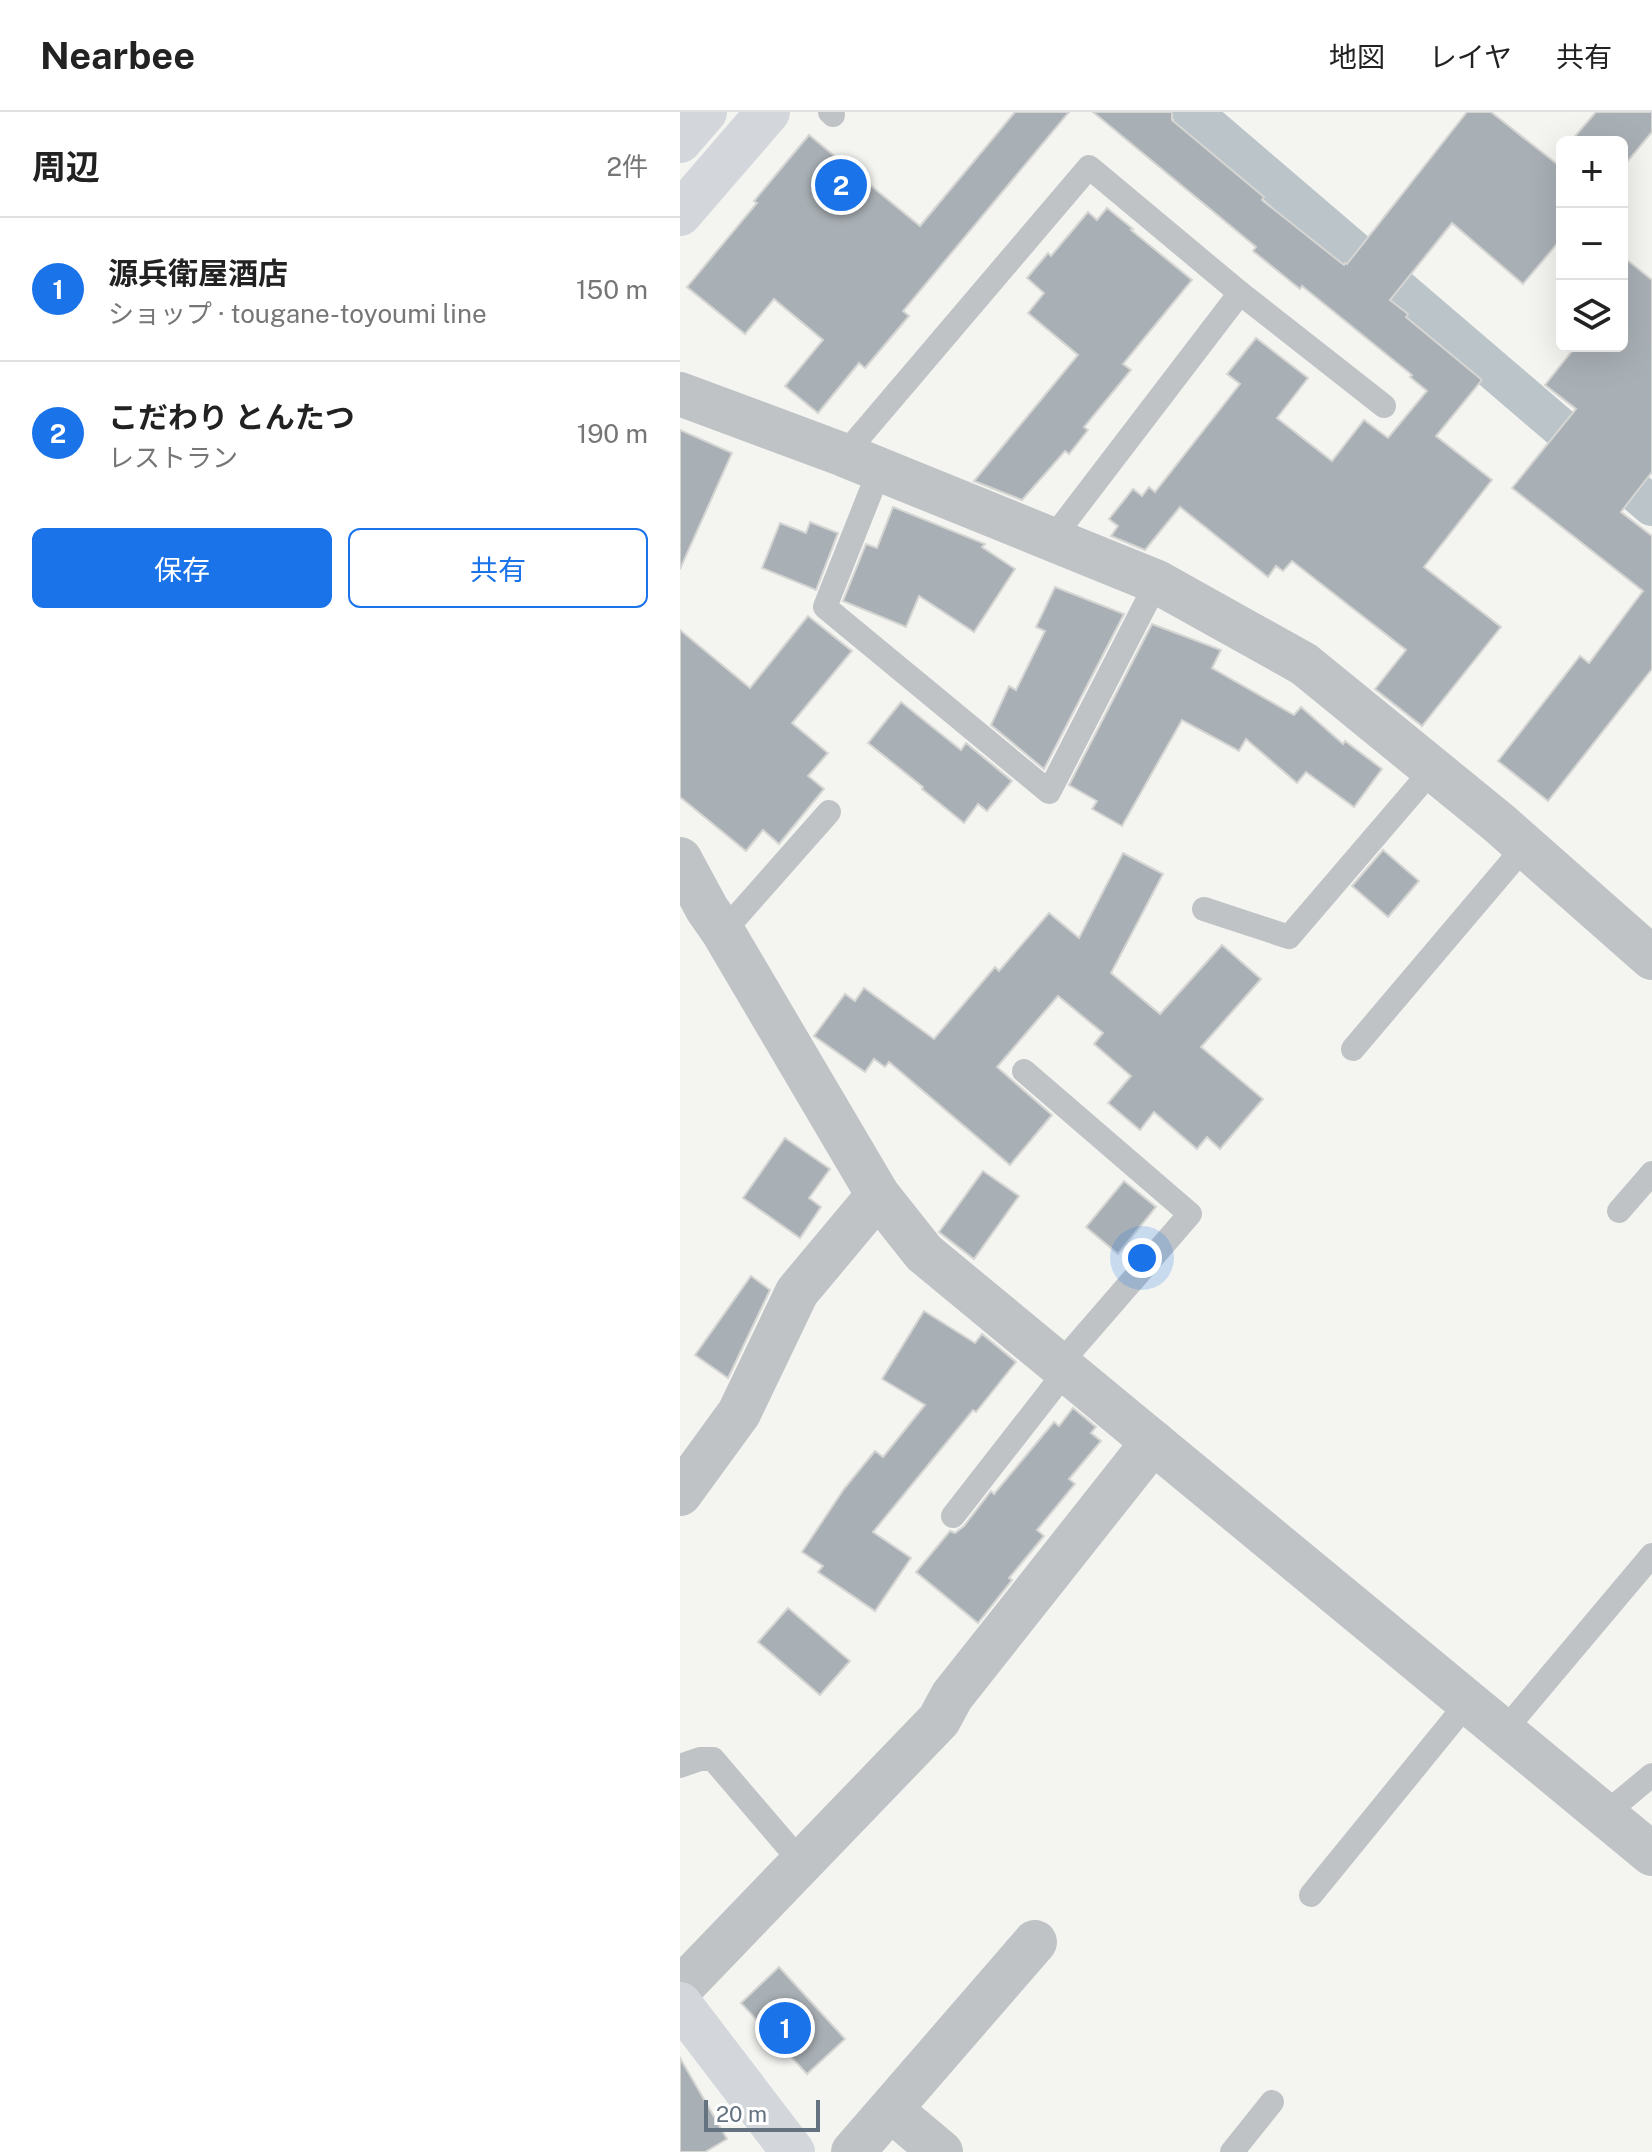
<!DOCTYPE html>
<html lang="ja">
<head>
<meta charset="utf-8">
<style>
  :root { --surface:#fff; --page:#f2f2f2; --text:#222; --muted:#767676; --line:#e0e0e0; --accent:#1a73e8 }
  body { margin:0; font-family:"Public Sans","Noto Sans JP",sans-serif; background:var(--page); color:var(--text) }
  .controls { position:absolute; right:24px; top:24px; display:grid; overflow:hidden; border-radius:12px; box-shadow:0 8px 32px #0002 }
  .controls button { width:72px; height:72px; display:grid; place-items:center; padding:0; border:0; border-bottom:2px solid var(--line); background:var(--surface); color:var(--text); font:40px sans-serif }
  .scale { position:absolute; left:24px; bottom:20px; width:116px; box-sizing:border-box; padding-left:8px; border:4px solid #657280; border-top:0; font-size:22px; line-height:28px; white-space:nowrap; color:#657280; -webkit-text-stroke:6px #fff; paint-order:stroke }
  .you { position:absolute; left:462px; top:1146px; width:28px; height:28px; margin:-20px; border:6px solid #fff; border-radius:50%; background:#1a73e8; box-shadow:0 0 0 12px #1a73e833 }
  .badge { display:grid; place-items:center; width:52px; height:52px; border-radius:50%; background:var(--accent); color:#fff; font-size:26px; font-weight:700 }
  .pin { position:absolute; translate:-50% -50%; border:4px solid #fff; box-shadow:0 2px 8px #0006 }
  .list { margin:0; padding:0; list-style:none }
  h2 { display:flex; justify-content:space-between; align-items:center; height:104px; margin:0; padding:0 32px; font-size:34px }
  h2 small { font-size:26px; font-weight:400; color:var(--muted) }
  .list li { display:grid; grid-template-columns:52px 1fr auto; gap:24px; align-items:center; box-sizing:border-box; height:144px; padding:0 32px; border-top:2px solid var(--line) }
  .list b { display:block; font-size:30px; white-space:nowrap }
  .list p { margin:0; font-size:26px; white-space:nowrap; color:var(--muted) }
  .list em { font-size:26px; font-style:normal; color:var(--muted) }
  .actions { display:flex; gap:16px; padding:24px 32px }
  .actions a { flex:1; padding:18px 0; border:2px solid var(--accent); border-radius:12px; text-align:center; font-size:28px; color:var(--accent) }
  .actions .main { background:var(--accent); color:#fff }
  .icon { flex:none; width:44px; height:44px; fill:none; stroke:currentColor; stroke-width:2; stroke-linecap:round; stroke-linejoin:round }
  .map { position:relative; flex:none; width:972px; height:2040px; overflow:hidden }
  header { display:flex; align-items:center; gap:48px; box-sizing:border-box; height:112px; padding:0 40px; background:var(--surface); border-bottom:2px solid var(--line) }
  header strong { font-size:38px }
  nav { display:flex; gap:44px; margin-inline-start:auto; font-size:28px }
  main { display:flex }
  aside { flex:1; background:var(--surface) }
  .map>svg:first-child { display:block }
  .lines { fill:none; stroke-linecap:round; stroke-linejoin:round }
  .canal { stroke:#bbc4c9; stroke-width:40 }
  .building { fill:#a9b0b5; stroke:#d5d5d3; stroke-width:2 }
  .lane { stroke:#bfc3c6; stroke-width:24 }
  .street { stroke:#bfc3c6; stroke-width:44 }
  .primary { stroke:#d3d7db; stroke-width:44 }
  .highway { stroke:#d3d7db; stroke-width:44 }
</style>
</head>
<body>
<header>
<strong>Nearbee</strong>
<nav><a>地図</a><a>レイヤ</a><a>共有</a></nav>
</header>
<main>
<aside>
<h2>周辺<small>2件</small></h2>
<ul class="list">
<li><span class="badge">1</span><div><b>源兵衛屋酒店</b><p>ショップ · tougane-toyoumi line</p></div><em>150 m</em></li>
<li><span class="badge">2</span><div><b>こだわり とんたつ</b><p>レストラン</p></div><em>190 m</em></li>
</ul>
<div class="actions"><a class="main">保存</a><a>共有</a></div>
</aside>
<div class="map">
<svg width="972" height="2040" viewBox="0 0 972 2040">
  <rect width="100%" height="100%" fill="#f4f4f1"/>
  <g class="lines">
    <path class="canal" d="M 512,0 L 972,394"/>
  </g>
  <g class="building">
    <path d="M 335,0 L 389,0 L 223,199 L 229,204 L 185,256 L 179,251 L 138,301 L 105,274 L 143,228 L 94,187 L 65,222 L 7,175 L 77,91 L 74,89 L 129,23 L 240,114 Z"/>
    <path d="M 413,0 L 492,0 L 492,8 L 584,85 L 582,88 L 664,153 L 665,151 L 667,152 L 787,0 L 811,0 L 882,56 L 882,126 L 843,172 L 772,111 L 710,188 L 728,202 L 726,205 L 802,268 L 756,324 L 812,368 L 744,455 L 821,515 L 742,614 L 695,577 L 726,538 L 612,449 L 603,459 L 596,454 L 588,465 L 500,395 L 465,438 L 431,424 L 438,414 L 429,407 L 453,377 L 462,384 L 469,375 L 475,380 L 560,272 L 547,262 L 576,226 L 628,266 L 597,306 L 652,349 L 684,308 L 708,326 L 747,279 L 730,265 L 732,263 L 622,174 L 620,177 L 573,139 L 576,135 Z"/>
    <path d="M 916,0 L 972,0 L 972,20 L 942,56 L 942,30 L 890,30 Z"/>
    <path d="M 427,96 L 453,117 L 451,118 L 512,168 L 443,252 L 451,258 L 404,315 L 408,318 L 389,342 L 385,339 L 342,388 L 294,369 L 398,243 L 348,201 L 364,181 L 347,166 L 368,141 L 371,144 L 408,100 L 417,108 Z"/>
    <path d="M 942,144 L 972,168 L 972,360 L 941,400 L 972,424 L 972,557 L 868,689 L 818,649 L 900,544 L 909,551 L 963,479 L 832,376 L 896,297 L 865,273 L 896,234 L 942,234 Z"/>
    <path d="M 0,318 L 52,341 L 0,457 Z"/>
    <path d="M 213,395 L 305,432 L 302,435 L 335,457 L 294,520 L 239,484 L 226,515 L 163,489 L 186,432 L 197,436 Z"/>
    <path d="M 130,410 L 158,421 L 136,478 L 82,456 L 100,411 L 126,421 Z"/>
    <path d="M 375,475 L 444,502 L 364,657 L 311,613 L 329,574 L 336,578 L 365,519 L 356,515 Z"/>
    <path d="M 128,504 L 172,539 L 112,611 L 148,641 L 128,664 L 144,677 L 99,732 L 83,718 L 66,739 L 0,685 L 0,518 L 70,576 Z"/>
    <path d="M 472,512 L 541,538 L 532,556 L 614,603 L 621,595 L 663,632 L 665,629 L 702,657 L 674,695 L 626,660 L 617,671 L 566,627 L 559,639 L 502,608 L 442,714 L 412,697 L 417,689 L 389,673 Z"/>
    <path d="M 221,590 L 281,638 L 286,631 L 332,669 L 307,699 L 298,692 L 284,711 L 242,677 L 243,675 L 188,631 Z"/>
    <path d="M 703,738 L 739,769 L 708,805 L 672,774 Z"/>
    <path d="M 443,741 L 483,762 L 431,861 L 480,902 L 542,833 L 581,867 L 521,935 L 583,987 L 540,1037 L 527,1025 L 517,1037 L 474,1000 L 460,1018 L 428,991 L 451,964 L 414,932 L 423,921 L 378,884 L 317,955 L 372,1003 L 330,1053 L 209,950 L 205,955 L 194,947 L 185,960 L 134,924 L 165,882 L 175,889 L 184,876 L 254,927 L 315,855 L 319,859 L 369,801 L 399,826 Z"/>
    <path d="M 105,1026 L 150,1057 L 129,1086 L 141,1095 L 120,1126 L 63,1086 Z"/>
    <path d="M 303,1059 L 339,1084 L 294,1147 L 259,1120 Z"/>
    <path d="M 444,1069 L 476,1095 L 438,1142 L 406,1115 Z"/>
    <path d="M 71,1164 L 90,1178 L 48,1266 L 15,1243 Z"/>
    <path d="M 244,1199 L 295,1231 L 302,1222 L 336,1250 L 296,1300 L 293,1298 L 193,1420 L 231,1446 L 195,1499 L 138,1460 L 143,1454 L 122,1440 L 164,1377 L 195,1339 L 203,1345 L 245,1293 L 202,1267 Z"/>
    <path d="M 393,1296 L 416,1315 L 411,1321 L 421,1329 L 389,1367 L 395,1372 L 357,1418 L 364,1424 L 329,1466 L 332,1468 L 298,1511 L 236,1460 L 270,1419 L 275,1421 L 284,1414 L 311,1379 L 314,1382 L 374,1310 L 379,1314 Z"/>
    <path d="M 108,1496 L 170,1549 L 140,1583 L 78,1530 Z"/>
    <path d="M 99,1855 L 165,1927 L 127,1962 L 61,1891 Z"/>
    <path d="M 0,1946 L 47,2027 L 25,2040 L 0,2040 Z"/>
  </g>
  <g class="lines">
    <g class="lane">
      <path d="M 150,0 L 153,3"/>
      <path d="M 164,343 L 409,55 L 560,181 L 704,294"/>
      <path d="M 199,359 L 145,495 L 369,680 L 477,470"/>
      <path d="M 372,427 L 560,181"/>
      <path d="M 524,797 L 609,825 L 753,657"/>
      <path d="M 43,820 L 149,700"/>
      <path d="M 673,937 L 845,734"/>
      <path d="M 344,959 L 510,1102 L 379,1253"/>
      <path d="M 939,1099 L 972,1061"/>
      <path d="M 273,1404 L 386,1259"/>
      <path d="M 824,1619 L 972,1443"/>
      <path d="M 0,1654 L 20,1647 L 33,1647 L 122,1751"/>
      <path d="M 925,1702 L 972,1663"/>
      <path d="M 631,1783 L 789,1589"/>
      <path d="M 552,2040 L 592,1990"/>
    </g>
    <g class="street">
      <path d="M 0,282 L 164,343 L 477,470 L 624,552 L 819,711 L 972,846"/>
      <path d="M 0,747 L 27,797 L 43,820 L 198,1083 L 244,1141 L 972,1742"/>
      <path d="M 0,1382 L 59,1301 L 117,1180 L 198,1083"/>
      <path d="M 0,1877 L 259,1608 L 272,1584 L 473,1330"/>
      <path d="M 211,1998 L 261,2040"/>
      <path d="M 173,2040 L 355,1830"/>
    </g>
    <path class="primary" d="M 0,1892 L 113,2040"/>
    <g class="highway">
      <path d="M 0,29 L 25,0"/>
      <path d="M 0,102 L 88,0"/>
    </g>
  </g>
</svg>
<div class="controls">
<button>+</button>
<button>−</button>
<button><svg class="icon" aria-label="layers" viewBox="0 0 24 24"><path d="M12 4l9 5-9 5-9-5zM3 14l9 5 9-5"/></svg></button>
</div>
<div class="scale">20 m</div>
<div class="you"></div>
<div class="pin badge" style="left:105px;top:1916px">1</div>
<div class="pin badge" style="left:161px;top:73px">2</div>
</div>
</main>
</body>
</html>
